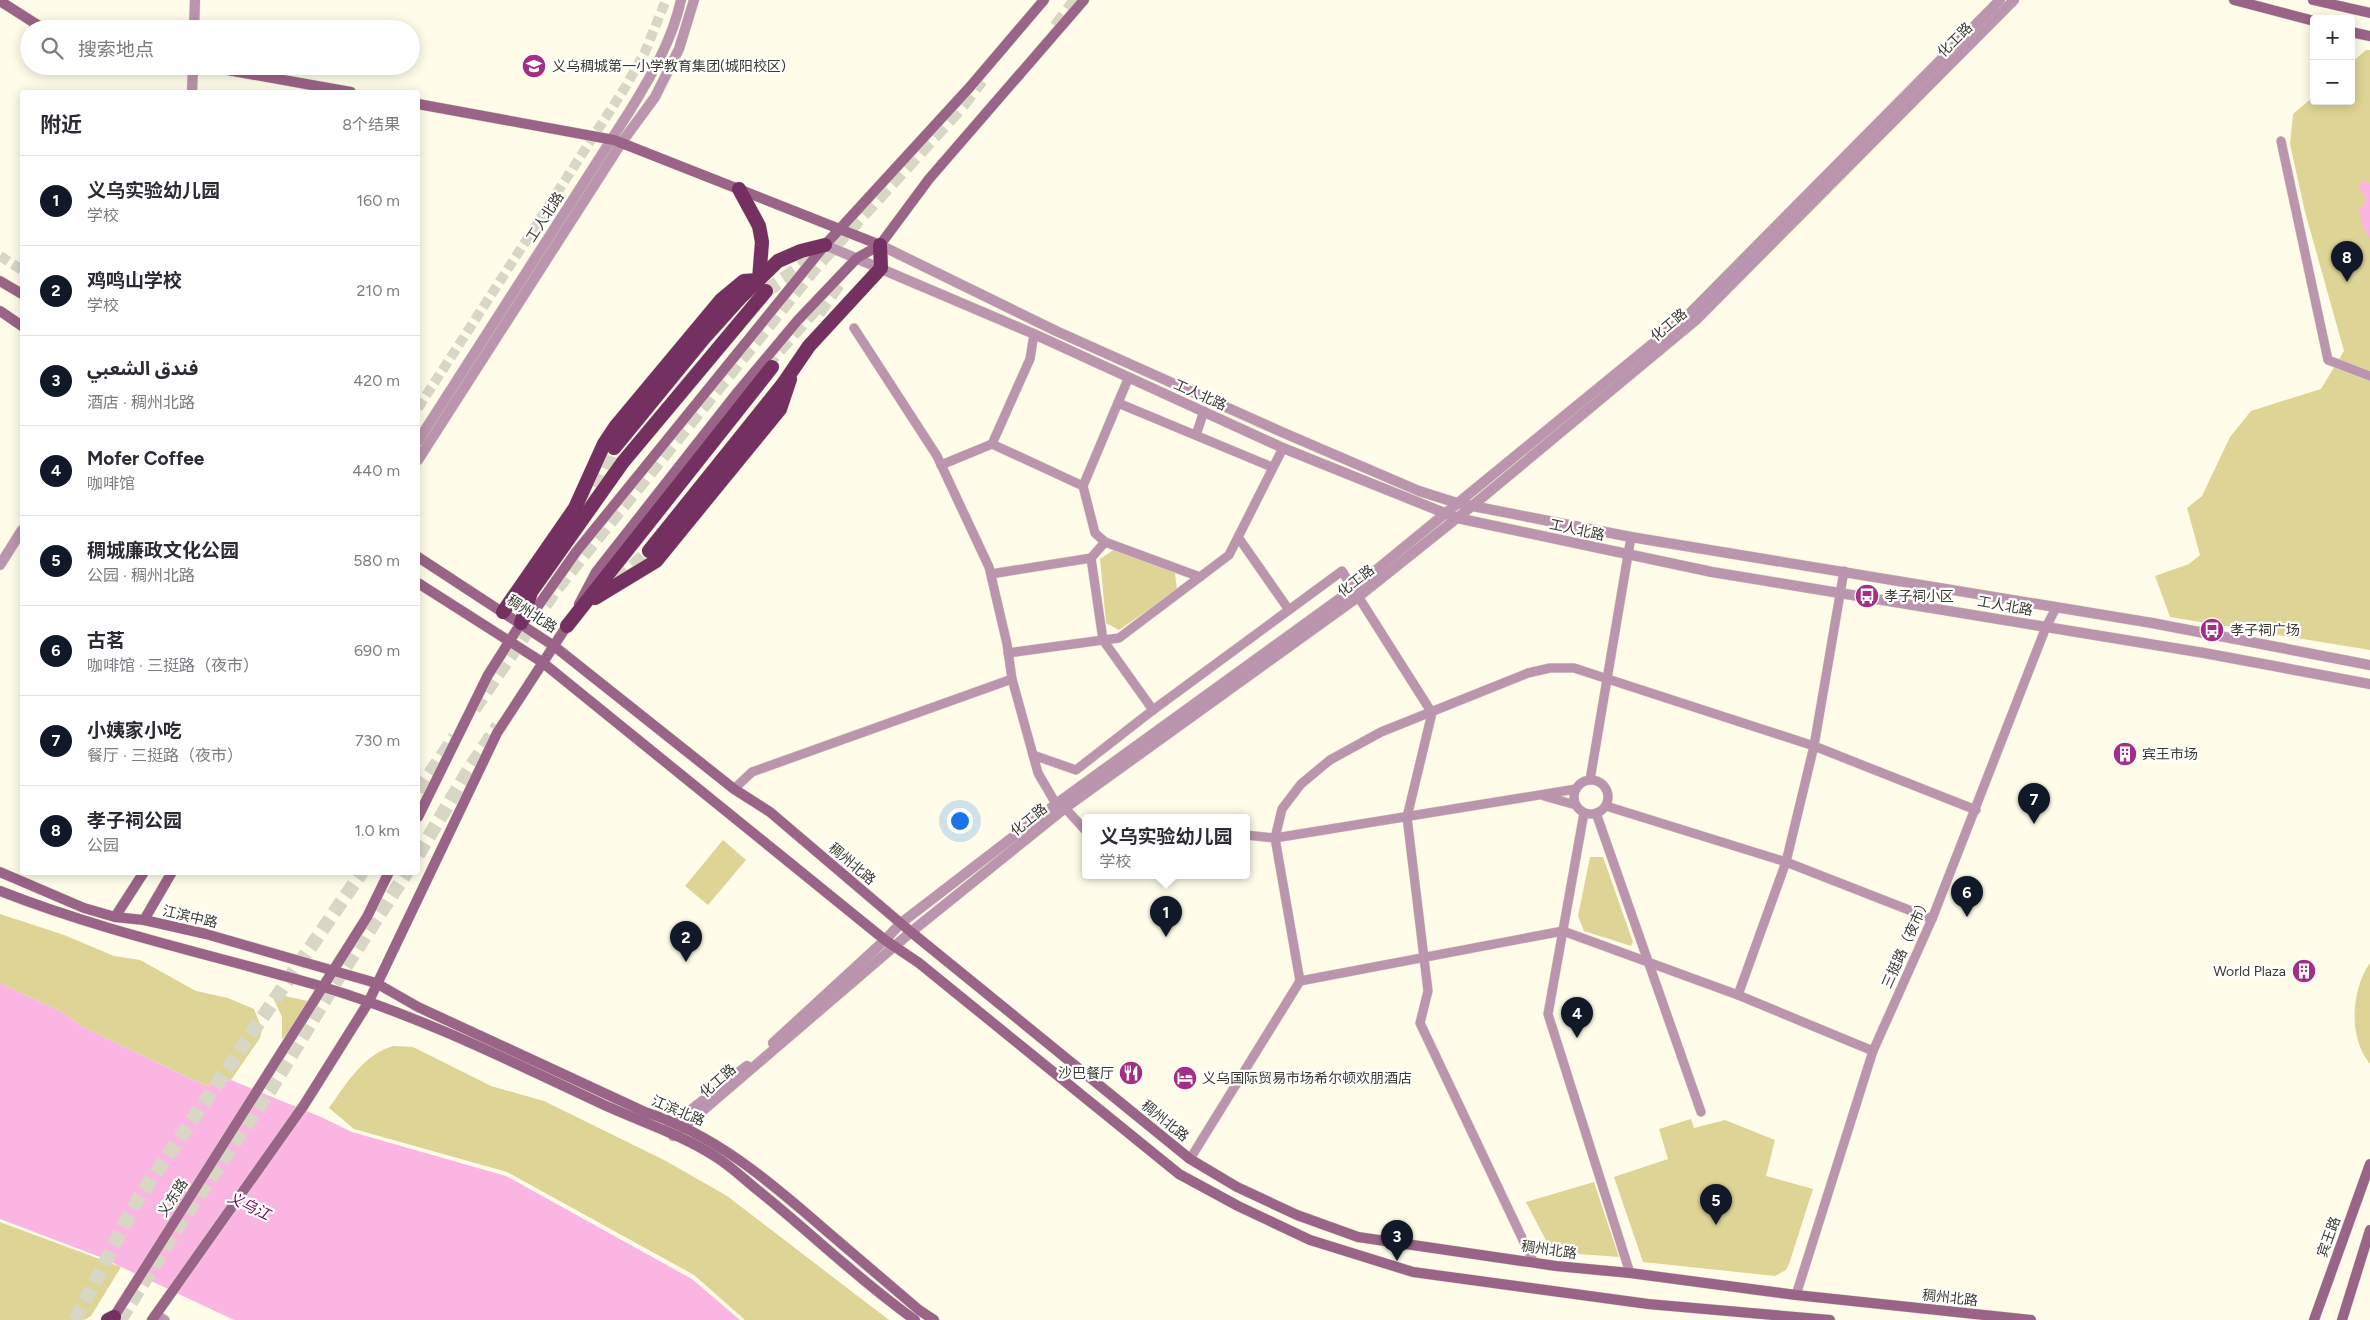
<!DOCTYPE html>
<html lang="zh">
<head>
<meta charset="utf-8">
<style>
  :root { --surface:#fff; --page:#f7f7f7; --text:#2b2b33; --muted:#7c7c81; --line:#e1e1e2; --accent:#111827 }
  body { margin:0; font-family:Figtree,"Noto Sans Arabic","Noto Sans SC",sans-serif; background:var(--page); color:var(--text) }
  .controls { position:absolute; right:15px; top:15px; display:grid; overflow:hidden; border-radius:5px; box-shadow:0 2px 12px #0003 }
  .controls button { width:45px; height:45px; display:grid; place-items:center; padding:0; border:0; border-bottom:1px solid var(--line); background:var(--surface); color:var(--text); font:25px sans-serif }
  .you { position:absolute; left:959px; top:820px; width:18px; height:18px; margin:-12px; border:4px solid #fff; border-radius:50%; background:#1a73e8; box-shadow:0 0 0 8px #1a73e833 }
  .badge { display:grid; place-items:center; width:32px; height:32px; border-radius:50%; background:var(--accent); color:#fff; font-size:16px; font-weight:700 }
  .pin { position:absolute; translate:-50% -41px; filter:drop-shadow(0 1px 2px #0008) }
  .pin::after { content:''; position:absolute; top:26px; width:18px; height:15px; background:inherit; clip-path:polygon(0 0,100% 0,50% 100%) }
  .popup { position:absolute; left:1082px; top:814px; width:168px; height:65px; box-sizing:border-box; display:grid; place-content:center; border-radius:5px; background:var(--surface); filter:drop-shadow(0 1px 4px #0005); font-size:16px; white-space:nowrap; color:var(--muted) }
  .popup b { font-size:19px; color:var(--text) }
  .popup::after { content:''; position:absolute; left:50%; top:100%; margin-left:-10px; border:10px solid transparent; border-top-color:var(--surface) }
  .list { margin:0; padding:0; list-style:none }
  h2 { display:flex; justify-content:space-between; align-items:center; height:65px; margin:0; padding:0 20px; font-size:21px }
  h2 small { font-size:16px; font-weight:400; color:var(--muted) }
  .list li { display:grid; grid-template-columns:32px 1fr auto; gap:15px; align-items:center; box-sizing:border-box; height:90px; padding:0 20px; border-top:1px solid var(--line) }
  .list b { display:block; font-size:19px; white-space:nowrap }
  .list p { margin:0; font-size:16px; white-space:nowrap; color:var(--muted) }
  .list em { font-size:16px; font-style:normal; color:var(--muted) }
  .icon { flex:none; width:28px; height:28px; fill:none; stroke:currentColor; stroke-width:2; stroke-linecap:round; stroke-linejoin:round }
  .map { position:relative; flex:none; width:2370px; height:1320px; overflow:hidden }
  .search { position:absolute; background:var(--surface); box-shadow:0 2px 12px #0003; left:20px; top:20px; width:400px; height:55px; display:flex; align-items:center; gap:12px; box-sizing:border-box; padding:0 18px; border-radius:28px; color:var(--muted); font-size:19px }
  .panel { position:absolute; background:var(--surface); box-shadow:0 2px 12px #0003; left:20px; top:90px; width:400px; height:785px; border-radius:5px }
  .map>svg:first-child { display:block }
  .green { fill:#ddd495 }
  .water { fill:#fab5e2 }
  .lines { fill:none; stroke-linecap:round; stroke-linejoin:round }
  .secondary-tunnel { stroke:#d8d6c5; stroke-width:10; stroke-dasharray:10 5; stroke-linecap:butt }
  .trunk-tunnel { stroke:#d8d6c5; stroke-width:14; stroke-dasharray:14 7; stroke-linecap:butt }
  .minor-casing { stroke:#dcdac9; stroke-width:10 }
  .tertiary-casing { stroke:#dcdac9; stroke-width:11 }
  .secondary-casing { stroke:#dcdac9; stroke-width:11 }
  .trunk-casing { stroke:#dcdac9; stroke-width:15 }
  .minor { stroke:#bb95ad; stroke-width:9 }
  .tertiary { stroke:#bb95ad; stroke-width:10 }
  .secondary { stroke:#996487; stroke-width:10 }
  .trunk { stroke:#743060; stroke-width:14 }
  .labels { text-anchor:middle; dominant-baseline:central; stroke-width:4.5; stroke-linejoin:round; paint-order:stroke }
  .street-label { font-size:14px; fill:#3a3932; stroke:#fff }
  .poi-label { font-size:14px; fill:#3a3932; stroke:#fff; text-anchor:start }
  .water-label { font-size:15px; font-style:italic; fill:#6b0355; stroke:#fff }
</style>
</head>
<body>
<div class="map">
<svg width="2370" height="1320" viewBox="0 0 2370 1320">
  <rect width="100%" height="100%" fill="#fffdea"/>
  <g class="green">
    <path d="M 2366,50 L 2370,50 L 2370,650 L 2170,617 L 2155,576 L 2189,564 L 2200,555 L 2187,508 L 2202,496 L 2230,437 L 2251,411 L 2321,389 L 2344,351 L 2305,212 L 2290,144 L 2293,114 L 2314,96 L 2314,101 L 2351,101 L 2351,63 Z"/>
    <path d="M 1115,549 L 1175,573 L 1177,590 L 1119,630 L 1106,623 L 1100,559 Z"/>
    <path d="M 723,840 L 746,860 L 708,905 L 685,886 Z"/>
    <path d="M 1590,857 L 1603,857 L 1633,942 L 1631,946 L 1584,931 L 1578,916 Z"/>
    <path d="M 0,914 L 64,935 L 114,956 L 140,960 L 196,991 L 228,998 L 254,1009 L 262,1029 L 260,1038 L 231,1080 L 206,1086 L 81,1026 L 62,1012 L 0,983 Z"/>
    <path d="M 2370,963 L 2370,1064 C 2348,1038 2351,990 2370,963 Z"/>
    <path d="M 271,993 L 317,1003 L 317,1006 L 282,1039 L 282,1017 Z"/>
    <path d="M 393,1046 L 413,1047 L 491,1086 L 544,1101 L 666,1161 L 727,1196 L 889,1320 L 745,1320 L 694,1275 L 507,1172 L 354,1129 L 329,1108 C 347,1083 363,1055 393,1046 Z"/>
    <path d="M 1691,1119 L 1694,1128 L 1725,1120 L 1775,1140 L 1766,1176 L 1813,1189 L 1789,1264 L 1786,1270 L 1775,1276 L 1643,1262 L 1614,1177 L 1668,1159 L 1659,1129 Z"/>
    <path d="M 1594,1182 L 1619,1257 L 1552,1252 L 1526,1202 Z"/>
    <path d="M 0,1222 L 121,1267 L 91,1316 L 84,1320 L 0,1320 Z"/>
  </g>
  <g class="water">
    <path d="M 2364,181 L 2370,183 L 2370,239 L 2362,225 L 2359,209 L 2365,203 L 2365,197 L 2358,187 Z"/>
    <path d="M 0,983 L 62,1012 L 81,1026 L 206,1086 L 231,1080 L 321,1117 L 352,1132 L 506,1176 L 692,1279 L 740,1320 L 234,1320 L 100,1257 L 0,1219 Z"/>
  </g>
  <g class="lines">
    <g class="secondary-tunnel">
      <path d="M 0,256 L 22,270"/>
      <path d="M 418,408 L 626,86 L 645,52 L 666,0"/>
    </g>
    <g class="trunk-tunnel">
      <path d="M 1056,27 L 1076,0"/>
      <path d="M 766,291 L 817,256"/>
      <path d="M 818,313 L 839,283"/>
      <path d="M 765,366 L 820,303"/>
      <path d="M 588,507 L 614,448"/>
      <path d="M 618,581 L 649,551"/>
      <path d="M 474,709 L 556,589 L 816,266 L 960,108 L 981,80"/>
      <path d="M 418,791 L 455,737"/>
      <path d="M 418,855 L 468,771 L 498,726"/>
      <path d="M 75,1320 L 138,1199 L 362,872"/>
      <path d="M 120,1320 L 183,1219 L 271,1089 L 335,983 L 407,872"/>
    </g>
    <g class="minor-casing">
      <g id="minor">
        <path d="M 2281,141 L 2328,360 L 2370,376"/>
        <path d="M 854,328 L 937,456 L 989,567 L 1007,644 L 1012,679 L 1038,773 L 1056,804 L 1065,808 L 1086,831"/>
        <path d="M 1118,403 L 1272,467"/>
        <path d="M 1196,435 L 1204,411"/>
        <path d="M 992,444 L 1030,359 L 1034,334"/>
        <path d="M 941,465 L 992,444 L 1083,486"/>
        <path d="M 1238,537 L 1289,610"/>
        <path d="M 1105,542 L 1095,533 L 1083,486 L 1128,379"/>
        <path d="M 1091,558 L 1105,542 L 1200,577"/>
        <path d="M 991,574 L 1091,558 L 1103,640 L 1008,653"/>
        <path d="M 1153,710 L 1103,640 L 1119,638 L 1229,555 L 1283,448"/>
        <path d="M 1033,755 L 1076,770 L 1153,710 L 1342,571 L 1432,713 L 1407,817 L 1428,991 L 1420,1023 L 1533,1261"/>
        <circle cx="1591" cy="797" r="17"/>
        <path d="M 1590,780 L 1631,537"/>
        <path d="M 734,789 L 752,772 L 1012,679"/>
        <path d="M 1544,796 L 1576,805"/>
        <path d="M 1606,806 L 1786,862 L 1932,919"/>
        <path d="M 1584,813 L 1548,1014 L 1630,1273"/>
        <path d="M 1596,813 L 1701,1112"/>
        <path d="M 1246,835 L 1275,838 L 1576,789"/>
        <path d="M 1300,981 L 1275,838 L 1282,809 L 1301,784 L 1330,760 L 1381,732 L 1528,673 L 1550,668 L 1574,668 L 1814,746 L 1976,810"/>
        <path d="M 1738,995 L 1786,862 L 1814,746 L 1844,571"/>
        <path d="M 1190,1159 L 1300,981 L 1563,931 L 1738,995 L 1873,1051"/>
        <path d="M 1796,1295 L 1873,1051 L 1932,919 L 2046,627 L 2056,608"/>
        <path d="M 156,1314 L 165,1320"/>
      </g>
    </g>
    <g class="tertiary-casing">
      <g id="tertiary">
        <path d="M 194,29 L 195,0"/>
        <path d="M 192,92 L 193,66"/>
        <path d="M 825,245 L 1034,334 L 1283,448 L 1457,518 L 1712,572 L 2204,653 L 2370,684"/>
        <path d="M 880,245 L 1056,331 L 1284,433 L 1419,491 L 1457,503 L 1631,537 L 2152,623 L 2370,665"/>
        <path d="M 418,441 L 631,109 C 652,74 672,41 681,0"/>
        <path d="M 418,460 L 622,142 L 655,97 L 679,49 L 694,0"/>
        <path d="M 0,565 L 22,530"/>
        <path d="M 773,1043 L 885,940 L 901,923 L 1056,804 L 1353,589 L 1690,313 L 2000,0"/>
        <path d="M 668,1128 L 747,1066"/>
        <path d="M 673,1136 L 911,932 L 1065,808 L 1358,597 L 1472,506 L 1696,320 L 2014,0"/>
      </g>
    </g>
    <g class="secondary-casing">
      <g id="secondary">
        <path d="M 2234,0 L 2314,21"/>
        <path d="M 2313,0 L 2370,13"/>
        <path d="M 0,1 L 44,29"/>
        <path d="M 2351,32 L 2370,36"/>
        <path d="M 205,66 L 351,92"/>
        <path d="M 418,104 L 614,140 L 880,245"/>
        <path d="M 0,281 L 22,294"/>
        <path d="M 0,311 L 22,326"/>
        <path d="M 418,557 L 554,646 L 734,789 L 770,812 L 911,932 L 1190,1159 L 1237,1187 L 1297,1215 L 1358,1237 L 1556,1266 L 1630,1273 L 1796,1295 L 2031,1320"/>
        <path d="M 418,583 L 542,662 L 885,940 L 919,963 L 1179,1174 L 1238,1206 L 1310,1240 L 1413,1272 L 1648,1304 L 1830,1320"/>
        <path d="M 579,604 L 596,572 L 736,394 L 798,320 L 857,258 L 880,245 L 929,179 L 1084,0"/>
        <path d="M 418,817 L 488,675 L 521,623 L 533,613 L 576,552 L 825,245 L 969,88 L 1044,0"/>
        <path d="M 0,872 L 84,908 L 115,917 L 144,920 L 206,934 L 376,983 L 418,1007 L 645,1112 C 714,1134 768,1180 823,1228 C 855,1255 887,1283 919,1310 L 934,1320"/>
        <path d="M 0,891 C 104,932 213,955 320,986 C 418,1015 508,1060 600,1103 C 638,1121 681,1134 716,1157 C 732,1167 746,1181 760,1192 C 812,1234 860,1281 915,1320"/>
        <path d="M 115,917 L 144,872"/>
        <path d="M 144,920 L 172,872"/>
        <path d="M 112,1320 L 367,917 L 389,872"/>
        <path d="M 152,1320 L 304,1105 L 368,1003 L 497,733 L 570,621"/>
        <path d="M 2314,1320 L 2370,1164"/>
        <path d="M 2342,1320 L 2370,1230"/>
      </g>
    </g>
    <g class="trunk-casing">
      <g id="trunk">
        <path d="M 614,448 L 704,338 L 740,298 L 778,261 L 801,251 L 825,245"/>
        <path d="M 649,551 L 783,384 L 809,346 L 881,268 L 880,245"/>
        <path d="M 595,598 L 656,561 L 780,409 L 790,379"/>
        <path d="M 503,612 L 575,508 L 604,444 L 616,426 L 721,300 L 744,281 L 759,280 L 762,242 L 759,226 L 739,189"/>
        <path d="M 521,623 L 531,592 L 623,462 L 766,291"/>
        <path d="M 567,626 L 772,367"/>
        <path d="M 108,1320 L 114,1317"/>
      </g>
    </g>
    <use href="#minor" class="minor"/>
    <use href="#tertiary" class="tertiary"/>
    <use href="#secondary" class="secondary"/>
    <use href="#trunk" class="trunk"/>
  </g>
  <defs>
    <g id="school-disc" transform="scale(1.25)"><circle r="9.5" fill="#a42e86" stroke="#fff"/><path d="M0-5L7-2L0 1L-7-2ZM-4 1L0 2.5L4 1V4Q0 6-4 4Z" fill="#fff"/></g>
    <g id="bus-disc" transform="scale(1.25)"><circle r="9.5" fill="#a42e86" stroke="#fff"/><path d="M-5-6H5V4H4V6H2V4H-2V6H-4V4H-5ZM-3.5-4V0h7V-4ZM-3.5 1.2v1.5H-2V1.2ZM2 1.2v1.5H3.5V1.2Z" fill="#fff"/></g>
    <g id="building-disc" transform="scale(1.25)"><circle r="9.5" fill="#a42e86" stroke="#fff"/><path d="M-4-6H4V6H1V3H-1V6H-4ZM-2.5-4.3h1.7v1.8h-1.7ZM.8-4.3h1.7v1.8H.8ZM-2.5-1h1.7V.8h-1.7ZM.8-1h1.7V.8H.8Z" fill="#fff"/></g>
    <g id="restaurant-disc" transform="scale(1.25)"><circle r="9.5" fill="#a42e86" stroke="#fff"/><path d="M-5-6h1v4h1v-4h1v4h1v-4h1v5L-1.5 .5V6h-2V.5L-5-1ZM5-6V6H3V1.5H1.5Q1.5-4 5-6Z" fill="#fff"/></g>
    <g id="hotel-disc" transform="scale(1.25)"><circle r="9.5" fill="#a42e86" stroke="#fff"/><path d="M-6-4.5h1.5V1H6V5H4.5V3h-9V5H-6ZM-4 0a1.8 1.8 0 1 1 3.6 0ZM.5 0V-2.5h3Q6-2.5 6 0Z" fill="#fff"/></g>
  </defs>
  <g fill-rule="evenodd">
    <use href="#school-disc" x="534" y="66"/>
    <use href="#bus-disc" x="1867" y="596"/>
    <use href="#bus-disc" x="2212" y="630"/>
    <use href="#building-disc" x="2125" y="754"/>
    <use href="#building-disc" x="2304" y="971"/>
    <use href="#restaurant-disc" x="1131" y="1073"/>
    <use href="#hotel-disc" x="1185" y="1078"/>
  </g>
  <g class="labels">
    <g class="street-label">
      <text transform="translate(1955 40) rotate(-45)">化工路</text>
      <text transform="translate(545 217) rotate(-57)">工人北路</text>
      <text transform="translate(1669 325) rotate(-40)">化工路</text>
      <text transform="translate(1200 395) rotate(24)">工人北路</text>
      <text transform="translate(1577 530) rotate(12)">工人北路</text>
      <text transform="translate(1356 581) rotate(-38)">化工路</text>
      <text transform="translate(2005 606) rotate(10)">工人北路</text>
      <text transform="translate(532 614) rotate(33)">稠州北路</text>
      <text transform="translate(1029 820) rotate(-39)">化工路</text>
      <text transform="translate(852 864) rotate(40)">稠州北路</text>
      <text transform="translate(190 917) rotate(13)">江滨中路</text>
      <text transform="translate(1906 943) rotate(-66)">三挺路（夜市）</text>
      <text transform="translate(718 1081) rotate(-41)">化工路</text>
      <text transform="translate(678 1111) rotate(23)">江滨北路</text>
      <text transform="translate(1165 1121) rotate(39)">稠州北路</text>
      <text transform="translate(173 1198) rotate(-57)">义东路</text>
      <text transform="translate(2329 1237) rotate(-70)">宾王路</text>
      <text transform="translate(1549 1250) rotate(8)">稠州北路</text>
      <text transform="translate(1950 1298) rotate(6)">稠州北路</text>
    </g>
    <g class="poi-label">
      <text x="552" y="66">义乌稠城第一小学教育集团(城阳校区)</text>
      <text x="1884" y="596">孝子祠小区</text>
      <text x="2230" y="630">孝子祠广场</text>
      <text x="2142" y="754">宾王市场</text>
      <text x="2286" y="971" text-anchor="end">World Plaza</text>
      <text x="1114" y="1073" text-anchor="end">沙巴餐厅</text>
      <text x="1202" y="1078">义乌国际贸易市场希尔顿欢朋酒店</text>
    </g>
    <g class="water-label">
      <text transform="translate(249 1206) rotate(26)">义乌江</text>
    </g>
  </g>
</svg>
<div class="controls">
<button>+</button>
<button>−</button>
</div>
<div class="you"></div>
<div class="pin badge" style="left:1166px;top:937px">1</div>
<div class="popup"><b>义乌实验幼儿园</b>学校</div>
<div class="pin badge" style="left:686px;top:962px">2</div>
<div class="pin badge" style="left:1397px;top:1261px">3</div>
<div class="pin badge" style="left:1577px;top:1038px">4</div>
<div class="pin badge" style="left:1716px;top:1225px">5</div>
<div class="pin badge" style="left:1967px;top:917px">6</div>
<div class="pin badge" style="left:2034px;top:824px">7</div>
<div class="pin badge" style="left:2347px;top:282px">8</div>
<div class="search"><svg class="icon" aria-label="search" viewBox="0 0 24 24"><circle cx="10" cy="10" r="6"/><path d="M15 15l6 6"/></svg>搜索地点</div>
<section class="panel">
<h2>附近<small>8个结果</small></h2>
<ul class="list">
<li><span class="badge">1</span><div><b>义乌实验幼儿园</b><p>学校</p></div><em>160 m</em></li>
<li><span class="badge">2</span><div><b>鸡鸣山学校</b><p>学校</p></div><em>210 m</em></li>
<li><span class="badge">3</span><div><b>فندق الشعبي</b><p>酒店 · 稠州北路</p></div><em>420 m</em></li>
<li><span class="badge">4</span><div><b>Mofer Coffee</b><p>咖啡馆</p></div><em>440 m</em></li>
<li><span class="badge">5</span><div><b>稠城廉政文化公园</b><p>公园 · 稠州北路</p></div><em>580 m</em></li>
<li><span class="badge">6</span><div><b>古茗</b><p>咖啡馆 · 三挺路（夜市）</p></div><em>690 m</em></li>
<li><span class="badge">7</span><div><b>小姨家小吃</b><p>餐厅 · 三挺路（夜市）</p></div><em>730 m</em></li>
<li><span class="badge">8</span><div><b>孝子祠公园</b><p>公园</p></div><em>1.0 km</em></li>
</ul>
</section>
</div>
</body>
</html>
